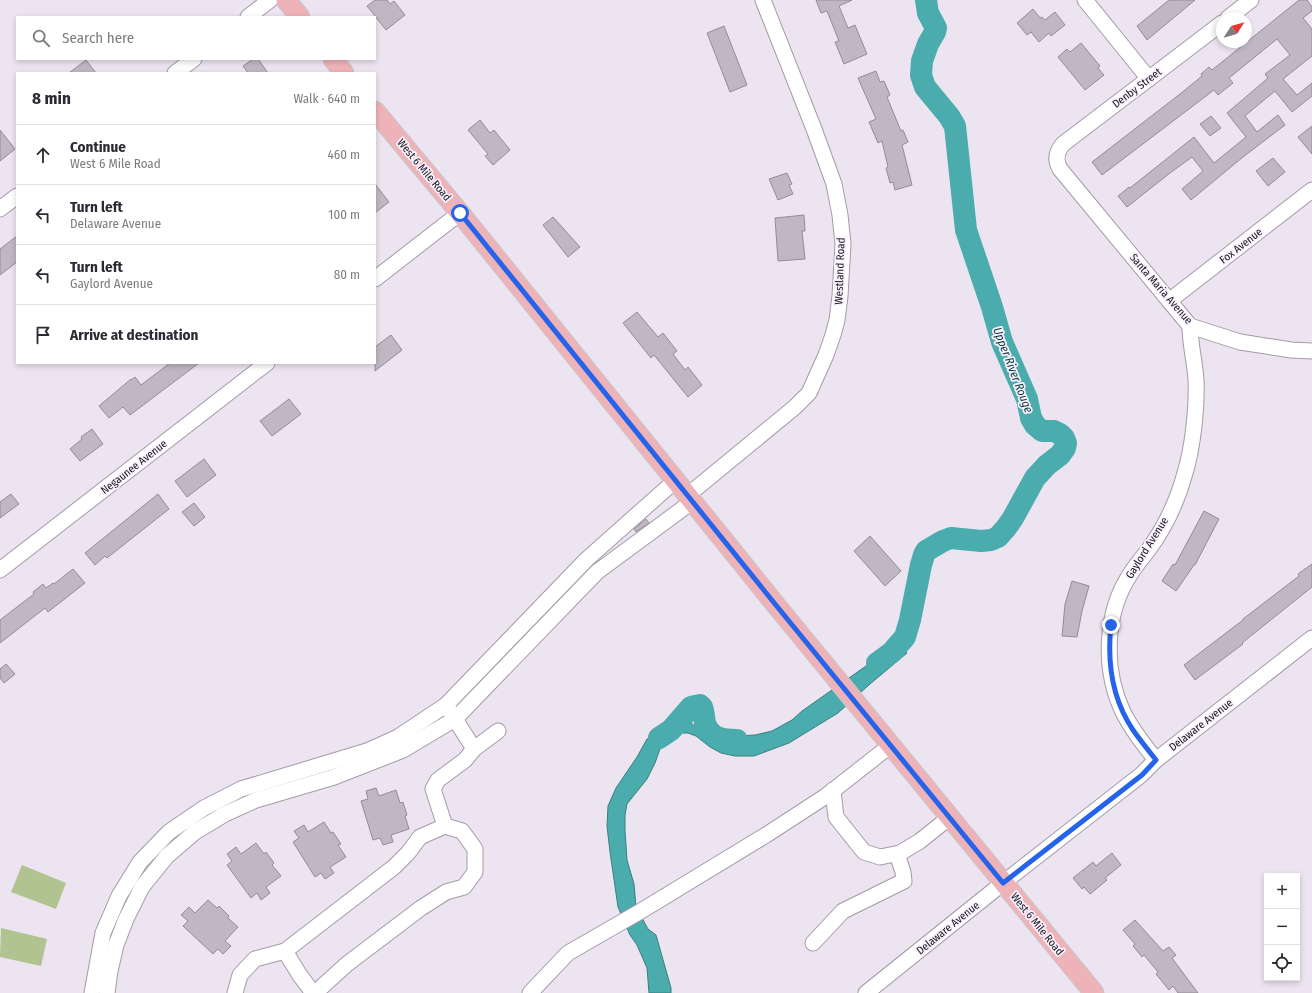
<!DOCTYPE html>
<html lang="en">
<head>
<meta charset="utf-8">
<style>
  :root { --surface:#fff; --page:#f2f2f3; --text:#2b2b33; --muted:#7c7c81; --line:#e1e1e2 }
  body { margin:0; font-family:"Fira Sans Condensed",sans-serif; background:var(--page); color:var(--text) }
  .controls { position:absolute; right:12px; bottom:12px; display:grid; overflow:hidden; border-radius:0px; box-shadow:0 2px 6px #0003 }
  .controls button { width:36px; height:36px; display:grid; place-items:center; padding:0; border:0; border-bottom:1px solid var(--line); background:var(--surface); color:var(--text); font:20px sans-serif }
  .compass { position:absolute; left:1216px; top:12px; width:36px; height:36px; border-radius:50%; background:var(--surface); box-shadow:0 2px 6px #0003; rotate:54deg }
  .stop { position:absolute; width:12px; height:12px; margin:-9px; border:3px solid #2563eb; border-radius:50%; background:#fff }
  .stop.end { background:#2563eb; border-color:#fff; box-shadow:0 1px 4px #0008 }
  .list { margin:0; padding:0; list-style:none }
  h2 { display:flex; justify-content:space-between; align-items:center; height:52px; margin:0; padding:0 16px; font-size:17px }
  h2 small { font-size:13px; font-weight:400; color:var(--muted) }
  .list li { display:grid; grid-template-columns:26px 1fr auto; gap:12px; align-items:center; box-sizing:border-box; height:60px; padding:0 16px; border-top:1px solid var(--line) }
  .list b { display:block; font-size:15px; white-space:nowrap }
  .list p { margin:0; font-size:13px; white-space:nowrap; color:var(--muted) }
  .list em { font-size:13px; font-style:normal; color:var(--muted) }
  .icon { flex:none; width:22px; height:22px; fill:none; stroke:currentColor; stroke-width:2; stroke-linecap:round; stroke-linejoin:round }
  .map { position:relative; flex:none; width:1312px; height:993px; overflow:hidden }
  .search { position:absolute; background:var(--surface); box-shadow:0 2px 6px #0003; left:16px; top:16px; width:360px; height:44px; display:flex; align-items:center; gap:10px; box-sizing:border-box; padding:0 14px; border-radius:0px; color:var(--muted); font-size:15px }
  .panel { position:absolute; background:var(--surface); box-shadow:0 2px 6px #0003; left:16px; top:72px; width:360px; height:292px; border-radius:0px }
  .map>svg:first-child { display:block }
  .green { fill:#b1c391 }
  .water { fill:#4aacad; stroke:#3b7f81 }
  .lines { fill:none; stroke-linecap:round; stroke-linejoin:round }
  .river { stroke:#4aacad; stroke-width:22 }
  .building { fill:#bfb7c3; stroke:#948c97 }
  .minor-casing { stroke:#a39ba6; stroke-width:17 }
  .major-casing { stroke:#c8c7c8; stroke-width:21 }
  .minor { stroke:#fff; stroke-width:15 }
  .major { stroke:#eeb3b8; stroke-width:19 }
  .route { stroke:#2563eb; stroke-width:5 }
  .labels { text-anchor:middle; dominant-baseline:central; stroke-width:3.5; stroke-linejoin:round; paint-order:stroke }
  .street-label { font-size:11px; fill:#19161a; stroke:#f9f1fd }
  .water-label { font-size:12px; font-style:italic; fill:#093939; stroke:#f9f1fd }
</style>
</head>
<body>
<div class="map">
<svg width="1312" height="993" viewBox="0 0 1312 993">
  <rect width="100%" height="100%" fill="#ece4f0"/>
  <g class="green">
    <path d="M 22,865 L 66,883 L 56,909 L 11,892 Z"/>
    <path d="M 1,928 L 47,939 L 41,966 L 0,957 Z"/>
  </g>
  <path class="water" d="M 896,641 L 907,653 L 870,684 L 838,713 L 789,743 L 754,756 L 735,756 L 721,753 L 710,747 L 696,736 L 688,733 L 678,733 L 669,739 L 660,749 L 655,763 L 647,779 L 627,804 L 625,815 L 625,830 L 627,860 L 634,884 L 636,907 L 648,929 L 656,935 L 671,988 L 671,993 L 649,993 L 647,968 L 637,945 L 630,935 L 618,907 L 610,852 L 607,826 L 608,806 L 616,788 L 637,757 L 647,739 L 668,725 L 674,717 L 688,720 L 700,731 L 723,734 L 739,736 L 755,735 L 772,731 L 792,720 L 802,711 L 866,666 Z"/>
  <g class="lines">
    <g class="river">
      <path d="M 877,663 L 892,652 L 905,637 L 910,620 L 921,565 L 924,555 L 926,551 L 943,541 L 951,538 L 981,541 L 991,540 L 998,537 L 1006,528 L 1013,518 L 1035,478 L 1047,465 L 1060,455 L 1065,448 L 1066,443 L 1064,438 L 1060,434 L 1054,431 L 1042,431 L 1035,425 L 1031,418 L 1027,399 L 1002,342 L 992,307 L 966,230 L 955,126 L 949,116 L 925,87 L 921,75 L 922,61 L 928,44 L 935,32 L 936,28 L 928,13 L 926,0"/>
      <path d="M 659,738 L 671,730 L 691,707 L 700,705 L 702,707 C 704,712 704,718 705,723 C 711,739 723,740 737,740"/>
    </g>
  </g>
  <g class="building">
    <path d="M 375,0 L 387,0 L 390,4 L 394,1 L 405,15 L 386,30 L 367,6 Z"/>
    <path d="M 816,0 L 852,0 L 839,6 L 848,28 L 855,25 L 867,54 L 844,64 L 835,42 L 839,41 L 827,11 L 821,13 Z"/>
    <path d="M 1169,0 L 1195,0 L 1147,40 L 1137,26 Z"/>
    <path d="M 1299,0 L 1307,0 L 1312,7 L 1312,11 L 1303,18 L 1312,29 L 1312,56 L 1283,79 L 1297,95 L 1312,83 L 1312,96 L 1292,112 L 1275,91 L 1246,115 L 1245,116 L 1257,132 L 1278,115 L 1285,125 L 1243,157 L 1191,200 L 1182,189 L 1203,171 L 1192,157 L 1170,173 L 1127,207 L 1118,196 L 1129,187 L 1130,188 L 1194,137 L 1214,163 L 1246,137 L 1227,113 L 1268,78 L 1265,74 L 1290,55 L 1277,39 L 1229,78 L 1233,83 L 1218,95 L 1214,90 L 1102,175 L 1092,162 L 1180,94 L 1202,76 L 1201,74 L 1209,67 L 1212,70 Z"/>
    <path d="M 1033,9 L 1040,18 L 1042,17 L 1045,20 L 1055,12 L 1065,25 L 1051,36 L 1049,33 L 1039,42 L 1031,32 L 1027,35 L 1017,23 Z"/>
    <path d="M 724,26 L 747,85 L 730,92 L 707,33 Z"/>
    <path d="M 1081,43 L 1100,66 L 1098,68 L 1104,75 L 1085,90 L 1058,57 L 1067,49 L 1070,52 Z"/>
    <path d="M 253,59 L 258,59 L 268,73 L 248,73 L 243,66 Z"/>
    <path d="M 86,60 L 96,73 L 69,73 Z"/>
    <path d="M 876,71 L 880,82 L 884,81 L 890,95 L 887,97 L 901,131 L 903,130 L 908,142 L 902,145 L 912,185 L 895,190 L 893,182 L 890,183 L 886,168 L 888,167 L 882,141 L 878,143 L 869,122 L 876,119 L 858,78 Z"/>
    <path d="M 1211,116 L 1221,128 L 1210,136 L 1200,124 Z"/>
    <path d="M 480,120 L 490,133 L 494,130 L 510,150 L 493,165 L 485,156 L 488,154 L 468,130 Z"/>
    <path d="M 1312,126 L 1312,154 L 1298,137 Z"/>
    <path d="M 0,130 L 15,149 L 0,161 Z"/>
    <path d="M 1273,158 L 1285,172 L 1268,186 L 1256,171 Z"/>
    <path d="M 787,173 L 792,184 L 789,185 L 793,194 L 778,200 L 769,179 Z"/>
    <path d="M 375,184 L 389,202 L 375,213 Z"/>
    <path d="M 804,215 L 805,231 L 802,231 L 805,259 L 778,261 L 775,218 Z"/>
    <path d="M 553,217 L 580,247 L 568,257 L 543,225 Z"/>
    <path d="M 17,236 L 17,262 L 0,275 L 0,249 Z"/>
    <path d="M 637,312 L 658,337 L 663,333 L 677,351 L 673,354 L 685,370 L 688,367 L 702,385 L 688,397 L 654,355 L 651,358 L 623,323 Z"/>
    <path d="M 391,335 L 402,350 L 375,371 L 375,347 Z"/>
    <path d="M 170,363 L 199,363 L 130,415 L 123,407 L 109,418 L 99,406 L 131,379 L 131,380 L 135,377 L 141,385 Z"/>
    <path d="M 289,399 L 301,414 L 272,436 L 260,421 Z"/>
    <path d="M 92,429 L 103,444 L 80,461 L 70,449 L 82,439 L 81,437 Z"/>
    <path d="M 204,459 L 216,475 L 187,497 L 175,481 Z"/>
    <path d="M 11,494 L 19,504 L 0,518 L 0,502 Z"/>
    <path d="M 158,494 L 169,509 L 107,558 L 105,556 L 95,565 L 85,553 Z"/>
    <path d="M 194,503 L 205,517 L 194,526 L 182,512 Z"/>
    <path d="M 1204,511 L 1219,519 L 1195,565 L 1194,565 L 1176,591 L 1162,581 L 1173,564 L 1175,565 Z"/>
    <path d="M 646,519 L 649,523 L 636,532 L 634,529 Z"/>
    <path d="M 870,536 L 901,571 L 885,586 L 854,551 Z"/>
    <path d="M 1312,564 L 1312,587 L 1242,643 L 1243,644 L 1195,680 L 1184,665 L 1243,620 L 1243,619 L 1299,576 L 1298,574 Z"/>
    <path d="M 73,569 L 85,583 L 48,612 L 45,608 L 0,643 L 0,620 L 34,594 L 33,592 L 43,584 L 46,588 L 53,583 L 54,584 Z"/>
    <path d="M 1072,581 L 1089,586 L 1082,611 L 1077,637 L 1062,636 L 1065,604 Z"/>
    <path d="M 6,664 L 15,674 L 4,683 L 0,678 L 0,669 Z"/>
    <path d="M 376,788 L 379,796 L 396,790 L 400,803 L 403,802 L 407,815 L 405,816 L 409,829 L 391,835 L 393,842 L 383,845 L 380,838 L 373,840 L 361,801 L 368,799 L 366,791 Z"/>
    <path d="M 324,822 L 331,833 L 333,832 L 341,844 L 338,845 L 346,857 L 330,867 L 334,873 L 325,879 L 321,873 L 315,877 L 293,842 L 299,838 L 294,831 L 304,825 L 308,832 Z"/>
    <path d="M 256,843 L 264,854 L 266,852 L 274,863 L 272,865 L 281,876 L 266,887 L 270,893 L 261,900 L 257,893 L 251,898 L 227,865 L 232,861 L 227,854 L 236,847 L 241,854 Z"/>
    <path d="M 1112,853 L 1121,865 L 1105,878 L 1107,880 L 1090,894 L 1084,887 L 1082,889 L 1073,878 L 1093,862 L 1096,866 Z"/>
    <path d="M 208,900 L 217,908 L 219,906 L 229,916 L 228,918 L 238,927 L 225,941 L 231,946 L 223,954 L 218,949 L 213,954 L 183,926 L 188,921 L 181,915 L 189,907 L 195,913 Z"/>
    <path d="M 1135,920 L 1163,951 L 1169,947 L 1176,955 L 1172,958 L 1198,993 L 1178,993 L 1173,986 L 1169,990 L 1156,974 L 1158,972 L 1144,955 L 1142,957 L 1133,946 L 1135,944 L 1123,930 Z"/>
  </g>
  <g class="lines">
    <g class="minor-casing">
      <g id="minor">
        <path d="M 1085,0 L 1149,79"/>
        <path d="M 248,17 L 270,0"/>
        <path d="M 1228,18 L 1251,0"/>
        <path d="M 1222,23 L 1063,144 C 1056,152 1055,160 1060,169 L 1190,326 L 1240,342 L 1291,350 L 1312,351"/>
        <path d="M 175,73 L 194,59"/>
        <path d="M 0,209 L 17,196"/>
        <path d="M 375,279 L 460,213"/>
        <path d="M 1169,301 L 1312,190"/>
        <path d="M 688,495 L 795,407 L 809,393 L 826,355 L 833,335 L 837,320 L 840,296 L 843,244 L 840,215 L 834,184 L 814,129 L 763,0"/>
        <path d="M 0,570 L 267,363"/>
        <path d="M 450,711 L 474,749"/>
        <path d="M 1156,760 C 1144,745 1132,730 1123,712 C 1103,670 1104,613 1131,573 C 1136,565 1143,557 1149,549 C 1165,527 1178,499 1185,473 C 1193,447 1197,407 1196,380 C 1195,362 1190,345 1190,326"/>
        <path d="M 833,790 L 836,817 L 864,852 L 880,857 L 900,853 L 920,841 L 950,817"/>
        <path d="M 445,826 L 433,789 L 438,780 L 465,760 L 474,749 L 498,731"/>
        <path d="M 813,943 L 843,911 L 904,881 L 903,872 L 897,854"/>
        <path d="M 285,951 L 299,974 L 313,993"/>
        <path d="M 92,993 L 103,933 L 119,896 L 140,862 L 169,832 L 204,808 L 241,789 L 367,751 L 398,737 L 446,705 L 587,559 L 676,480"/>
        <path d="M 107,993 L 110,971 L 116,945 L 126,919 L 142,887 L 167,856 L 195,832 L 225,814 L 256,800 L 334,777 L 403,750 L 455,719 L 597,572 L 693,501"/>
        <path d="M 235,993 L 240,975 L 255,959 L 285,951 L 394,867 L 408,853 L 420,837 L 445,826 L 462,831 L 475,849 L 475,872 L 464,887 L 446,892 L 421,908 L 347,964 L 315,993"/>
        <path d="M 530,993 L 568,953 L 641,911 L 766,835 L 826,796 L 891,745"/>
        <path d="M 866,993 L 1003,883 L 1141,775 L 1156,760 L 1312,638"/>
      </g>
    </g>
    <g class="major-casing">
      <g id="major">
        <path d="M 286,0 L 300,17"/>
        <path d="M 333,59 L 344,73"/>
        <path d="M 375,111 L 460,213 L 775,604 L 1094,993"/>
      </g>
    </g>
    <use href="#minor" class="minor"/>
    <use href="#major" class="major"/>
  </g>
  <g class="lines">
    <path class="route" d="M 460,213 L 775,604 L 1003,883 L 1142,775 L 1156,760 C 1148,750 1140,740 1133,730 C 1112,699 1107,662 1111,625"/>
  </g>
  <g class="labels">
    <g class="street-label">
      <text transform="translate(1137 88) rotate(-37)">Denby Street</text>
      <text transform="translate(424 170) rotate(50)">West 6 Mile Road</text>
      <text transform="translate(1241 246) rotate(-38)">Fox Avenue</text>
      <text transform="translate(840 271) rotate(-88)">Westland Road</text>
      <text transform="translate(1161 289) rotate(49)">Santa Maria Avenue</text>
      <text transform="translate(134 467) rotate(-38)">Negaunee Avenue</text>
      <text transform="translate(1147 548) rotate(-58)">Gaylord Avenue</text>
      <text transform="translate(1201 725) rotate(-38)">Delaware Avenue</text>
      <text transform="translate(1037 924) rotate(51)">West 6 Mile Road</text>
      <text transform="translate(948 928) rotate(-39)">Delaware Avenue</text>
    </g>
    <g class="water-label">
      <text transform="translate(1013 370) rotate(69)">Upper River Rouge</text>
    </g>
  </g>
</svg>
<div class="controls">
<button>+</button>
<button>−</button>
<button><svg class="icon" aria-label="locate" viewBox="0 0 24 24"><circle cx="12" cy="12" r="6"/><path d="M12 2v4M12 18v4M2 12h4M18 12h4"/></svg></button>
</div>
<svg class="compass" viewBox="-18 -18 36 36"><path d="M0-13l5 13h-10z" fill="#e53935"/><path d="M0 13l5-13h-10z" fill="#7c7c81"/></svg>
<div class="stop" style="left:460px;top:213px"></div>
<div class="stop end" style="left:1111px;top:625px"></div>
<div class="search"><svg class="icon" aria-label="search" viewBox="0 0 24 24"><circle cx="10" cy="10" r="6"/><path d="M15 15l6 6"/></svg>Search here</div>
<section class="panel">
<h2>8 min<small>Walk · 640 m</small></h2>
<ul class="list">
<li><svg class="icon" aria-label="ahead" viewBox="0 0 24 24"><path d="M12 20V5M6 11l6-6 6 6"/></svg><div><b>Continue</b><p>West 6 Mile Road</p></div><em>460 m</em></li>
<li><svg class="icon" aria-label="left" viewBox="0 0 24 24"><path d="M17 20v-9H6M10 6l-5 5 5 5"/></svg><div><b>Turn left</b><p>Delaware Avenue</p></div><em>100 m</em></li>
<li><svg class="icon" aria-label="left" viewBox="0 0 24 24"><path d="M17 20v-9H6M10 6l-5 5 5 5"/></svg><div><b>Turn left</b><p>Gaylord Avenue</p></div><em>80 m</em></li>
<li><svg class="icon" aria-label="arrive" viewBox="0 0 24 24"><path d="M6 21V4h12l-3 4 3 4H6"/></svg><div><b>Arrive at destination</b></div></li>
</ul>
</section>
</div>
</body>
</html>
